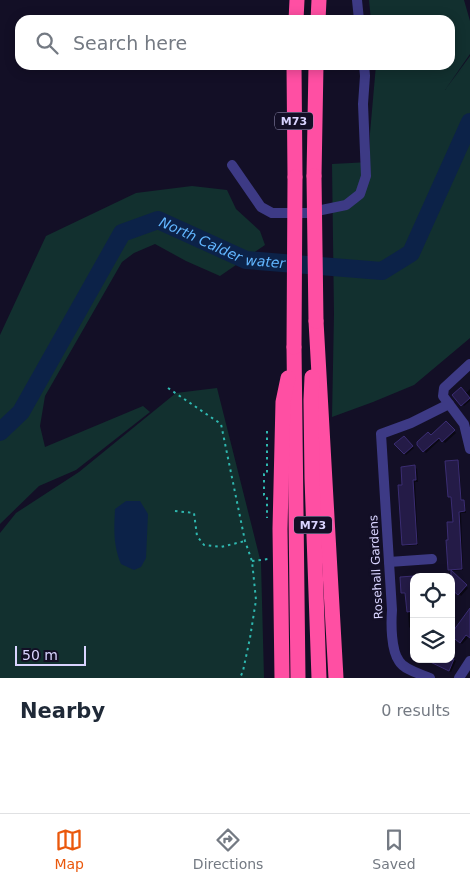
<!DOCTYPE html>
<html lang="en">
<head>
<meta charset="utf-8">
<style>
  :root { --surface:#fff; --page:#f2f2f3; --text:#1f2937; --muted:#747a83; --line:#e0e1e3; --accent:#ea580c }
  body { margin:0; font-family:"DejaVu Sans",sans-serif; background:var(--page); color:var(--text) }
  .controls { position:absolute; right:15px; bottom:15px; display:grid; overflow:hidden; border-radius:10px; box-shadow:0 2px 12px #0003 }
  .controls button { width:45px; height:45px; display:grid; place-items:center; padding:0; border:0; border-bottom:1px solid var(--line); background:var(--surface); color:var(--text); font:25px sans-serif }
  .scale { position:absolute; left:15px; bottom:12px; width:71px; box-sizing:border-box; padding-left:5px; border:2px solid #d9d4ff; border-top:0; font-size:14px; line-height:18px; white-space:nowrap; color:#d9d4ff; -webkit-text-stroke:4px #130f26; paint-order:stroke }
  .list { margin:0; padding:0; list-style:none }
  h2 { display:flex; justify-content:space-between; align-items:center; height:65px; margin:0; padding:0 20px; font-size:21px }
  h2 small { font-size:16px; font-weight:400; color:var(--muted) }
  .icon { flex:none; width:28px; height:28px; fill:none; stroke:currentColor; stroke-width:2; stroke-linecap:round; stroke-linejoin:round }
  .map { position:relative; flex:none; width:470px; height:678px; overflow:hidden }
  .search { position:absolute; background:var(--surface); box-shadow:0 2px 12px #0003; left:15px; right:15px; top:15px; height:55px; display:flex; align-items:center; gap:12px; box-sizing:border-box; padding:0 18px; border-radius:15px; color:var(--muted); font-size:19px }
  .sheet { height:135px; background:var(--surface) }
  nav { display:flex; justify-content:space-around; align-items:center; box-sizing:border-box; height:70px; border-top:1px solid var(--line); background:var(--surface); font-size:14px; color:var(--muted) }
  nav a { display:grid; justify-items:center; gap:2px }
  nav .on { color:var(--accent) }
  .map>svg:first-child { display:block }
  .green { fill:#12302f }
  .water { fill:#0c2248 }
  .shadow { fill:#0007 }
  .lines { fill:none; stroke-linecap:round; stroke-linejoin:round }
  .river { stroke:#0c2248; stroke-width:18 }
  .building { fill:#241b47; stroke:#3b2d73 }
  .path { stroke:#2fb8b0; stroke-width:2; stroke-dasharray:2.5 4; stroke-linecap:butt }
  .minor { stroke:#3d3a85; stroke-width:10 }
  .highway { stroke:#ff4fa3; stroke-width:15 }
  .highway-bridge { stroke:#ff4fa3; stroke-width:15 }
  .labels { text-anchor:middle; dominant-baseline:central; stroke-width:5; stroke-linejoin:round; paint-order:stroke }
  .shield { fill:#130f26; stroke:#9e99be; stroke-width:1 }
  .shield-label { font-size:11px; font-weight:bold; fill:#d9d4ff }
  .street-label { font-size:12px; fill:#d9d4ff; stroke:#130f26 }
  .water-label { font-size:14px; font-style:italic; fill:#62b6ff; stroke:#130f26 }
</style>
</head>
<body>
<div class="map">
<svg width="470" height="678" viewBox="0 0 470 678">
  <rect width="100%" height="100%" fill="#130f26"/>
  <g class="green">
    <path d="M 369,0 L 464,0 L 470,21 L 470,54 L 445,90 L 470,56 L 470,338 L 414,385 L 373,402 L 332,417 L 334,314 L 332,164 L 370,162 L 370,133 L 376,65 L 450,65 L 450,20 L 371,20 Z"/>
    <path d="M 192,186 L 227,190 L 236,209 L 260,231 L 265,245 L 220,276 L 186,261 L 155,244 L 134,253 L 122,262 L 45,396 L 40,426 L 45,447 L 143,406 L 150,412 L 76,470 L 39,486 L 0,524 L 0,335 L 46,236 L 136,193 Z"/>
    <path d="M 217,388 L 261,563 L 264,678 L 0,678 L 0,533 L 16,513 L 79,472 L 176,393 Z"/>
  </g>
  <path class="water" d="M 126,501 L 140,501 L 148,514 L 146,558 L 141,567 L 134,570 L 121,564 C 113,545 114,529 115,509 Z"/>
  <g class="shadow">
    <path d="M 470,389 L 470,401 L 464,406 L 454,395 L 466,393 Z"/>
    <path d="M 446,423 L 456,433 L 445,443 L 441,439 L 426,453 L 418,445 L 431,436 Z"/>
    <path d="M 404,438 L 414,448 L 406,455 L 396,445 Z"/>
    <path d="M 457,462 L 459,464 L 462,501 L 465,503 L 466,513 L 461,513 L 463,570 L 452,571 L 450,569 L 450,541 L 454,523 L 452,498 L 449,497 Z"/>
    <path d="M 415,467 L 417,469 L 418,482 L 415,482 L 418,545 L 405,546 L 403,544 L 403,486 Z"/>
    <path d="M 455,576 L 468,588 L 461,596 L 451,587 Z"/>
    <path d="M 414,578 L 414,629 L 411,629 L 409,627 L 407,595 L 402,593 Z"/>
    <path d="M 470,611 L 470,636 L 462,644 L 454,637 Z"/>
    <path d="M 414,644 L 414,655 L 410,652 Z"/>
    <path d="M 451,658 L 456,661 L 451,672 L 424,659 L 451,659 Z"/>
  </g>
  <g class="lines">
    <path class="river" id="s1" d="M 0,432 L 21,412 L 122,233 L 158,220 L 246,260 L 382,271 L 411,253 L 470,122"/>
  </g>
  <g class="building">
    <path d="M 461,387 L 470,398 L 461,406 L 452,395 Z"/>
    <path d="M 446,421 L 455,430 L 442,442 L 439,438 L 423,452 L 417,445 L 417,442 L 428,432 L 431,435 Z"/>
    <path d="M 404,436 L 413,446 L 404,454 L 394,444 Z"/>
    <path d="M 458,460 L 461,500 L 464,500 L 465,511 L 459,512 L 462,569 L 448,570 L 446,540 L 448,540 L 447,522 L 453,522 L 451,497 L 448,497 L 445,461 Z"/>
    <path d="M 415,465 L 416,480 L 413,480 L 417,544 L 402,545 L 398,485 L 402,485 L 401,467 Z"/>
    <path d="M 451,570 L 467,585 L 458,595 L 451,589 Z"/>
    <path d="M 414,576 L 414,611 L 407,612 L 405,593 L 401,593 L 400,577 Z"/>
    <path d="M 470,608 L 470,638 L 466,635 L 460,643 L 451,636 L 451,634 Z"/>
    <path d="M 424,659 L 454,659 L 449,671 Z"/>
  </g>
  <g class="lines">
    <g class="path">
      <path d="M 168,388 L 221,424 L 245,541 L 252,561 L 256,600 L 250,638 L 243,671 L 240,678"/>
      <path d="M 267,431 L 267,474 L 264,474 L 264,495 L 267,496 L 267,518"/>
      <path d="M 175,511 L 194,513 L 197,536 L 204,545 L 221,547 L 245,541"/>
      <path d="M 252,561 L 268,559 L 268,558"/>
    </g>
    <g class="minor">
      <path d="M 357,0 L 359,20"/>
      <path d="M 232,165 L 261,207 L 272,213 L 307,213 L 346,205 L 360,194 L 366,176 L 363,104 L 365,76 L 364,65"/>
      <path d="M 449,404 L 464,424 L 470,449"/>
      <path d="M 389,562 L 432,559"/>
      <path d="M 430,678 C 421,674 404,670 399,661 C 391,650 391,624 392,610 L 381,434 L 411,423 L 449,404 L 443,396 L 444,388 L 470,364"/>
      <path d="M 459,678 L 470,661"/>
    </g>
    <g class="highway">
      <path d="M 296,20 L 297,0"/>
      <path d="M 318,20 L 319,0"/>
      <path d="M 294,65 L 295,177"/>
      <path d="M 314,176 L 316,65"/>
      <path d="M 316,321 L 336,678"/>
      <path d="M 294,347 L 298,678"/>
      <path d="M 312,377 L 311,400 L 312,478 L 319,678"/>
      <path d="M 282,678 L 280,529 L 283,402 L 288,378"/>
    </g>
    <g class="highway-bridge">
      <path d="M 314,176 L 316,321"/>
      <path d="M 294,347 L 295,177"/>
    </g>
  </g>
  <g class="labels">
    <g class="shield">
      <rect x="275" y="112.5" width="38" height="17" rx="4"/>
      <rect x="294" y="516.5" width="38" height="17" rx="4"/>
    </g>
    <g class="shield-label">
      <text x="294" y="121">M73</text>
      <text x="313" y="525">M73</text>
    </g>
    <g class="street-label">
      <text transform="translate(376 567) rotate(-93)">Rosehall Gardens</text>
    </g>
    <g class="water-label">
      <text stroke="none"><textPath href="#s1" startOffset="342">North Calder water</textPath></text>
    </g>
  </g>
</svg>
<div class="controls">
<button><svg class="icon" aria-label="locate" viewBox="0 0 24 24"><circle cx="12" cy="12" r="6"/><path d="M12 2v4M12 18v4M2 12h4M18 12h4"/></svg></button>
<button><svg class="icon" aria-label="layers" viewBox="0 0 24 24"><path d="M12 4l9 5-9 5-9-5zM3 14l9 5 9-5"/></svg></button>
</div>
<div class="scale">50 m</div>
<div class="search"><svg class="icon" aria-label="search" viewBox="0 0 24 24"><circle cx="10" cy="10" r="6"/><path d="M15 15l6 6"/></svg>Search here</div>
</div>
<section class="sheet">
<h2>Nearby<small>0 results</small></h2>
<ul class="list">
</ul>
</section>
<nav>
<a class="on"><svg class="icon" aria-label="map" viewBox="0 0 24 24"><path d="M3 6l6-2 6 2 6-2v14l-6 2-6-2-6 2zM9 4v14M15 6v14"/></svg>Map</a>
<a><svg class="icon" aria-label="directions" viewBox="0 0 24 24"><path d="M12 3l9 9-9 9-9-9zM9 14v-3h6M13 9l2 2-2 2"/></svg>Directions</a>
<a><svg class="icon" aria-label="saved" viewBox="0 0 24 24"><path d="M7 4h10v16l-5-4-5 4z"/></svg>Saved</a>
</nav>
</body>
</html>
